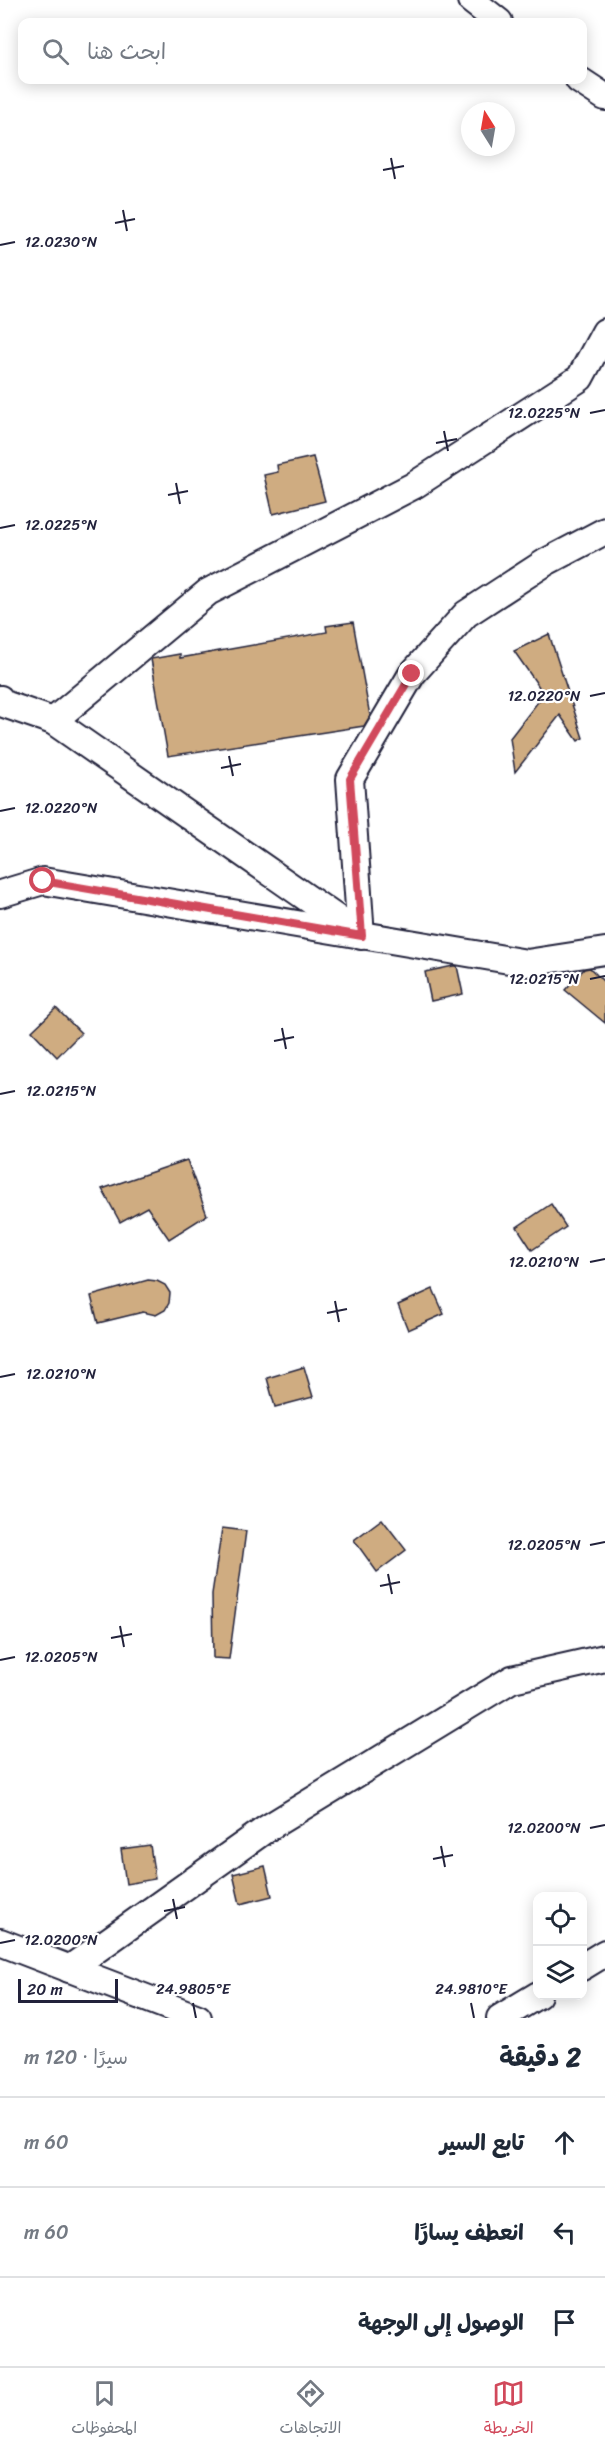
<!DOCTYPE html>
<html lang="ar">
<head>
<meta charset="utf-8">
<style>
  :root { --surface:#fff; --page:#f2f2f3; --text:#1f2937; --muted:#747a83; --line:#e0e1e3; --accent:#d1495b }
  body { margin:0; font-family:Sriracha,"Playpen Sans Arabic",sans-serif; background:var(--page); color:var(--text); direction:rtl }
  .controls { position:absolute; right:18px; bottom:18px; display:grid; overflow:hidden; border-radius:12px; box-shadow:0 3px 15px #0003 }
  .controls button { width:54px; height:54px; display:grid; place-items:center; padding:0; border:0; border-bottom:2px solid var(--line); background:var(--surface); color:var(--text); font:30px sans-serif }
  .compass { position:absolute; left:461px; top:102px; width:54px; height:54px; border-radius:50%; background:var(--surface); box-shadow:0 3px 15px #0003; rotate:349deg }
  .scale { position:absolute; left:18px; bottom:15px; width:100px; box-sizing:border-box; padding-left:6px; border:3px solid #22223b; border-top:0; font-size:16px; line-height:21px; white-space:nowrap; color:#22223b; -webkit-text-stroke:4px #fff; paint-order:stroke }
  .stop { position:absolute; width:18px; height:18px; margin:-14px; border:4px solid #d1495b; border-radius:50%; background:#fff }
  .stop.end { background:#d1495b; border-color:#fff; box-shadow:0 2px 6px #0008 }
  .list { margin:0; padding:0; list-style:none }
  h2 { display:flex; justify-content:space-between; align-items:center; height:78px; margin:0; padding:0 24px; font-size:26px }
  h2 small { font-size:20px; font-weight:400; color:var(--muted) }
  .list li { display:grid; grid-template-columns:39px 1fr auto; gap:18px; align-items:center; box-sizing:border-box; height:90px; padding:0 24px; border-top:2px solid var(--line) }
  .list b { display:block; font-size:22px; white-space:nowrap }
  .list em { font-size:20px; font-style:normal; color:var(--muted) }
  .icon { flex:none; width:33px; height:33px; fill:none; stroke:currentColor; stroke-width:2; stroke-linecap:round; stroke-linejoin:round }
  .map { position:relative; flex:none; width:605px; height:2018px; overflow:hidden; direction:ltr }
  .search { position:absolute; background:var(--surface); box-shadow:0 3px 15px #0003; left:18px; right:18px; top:18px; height:66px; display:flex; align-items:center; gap:15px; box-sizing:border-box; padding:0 21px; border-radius:12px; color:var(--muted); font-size:22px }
  .sheet { height:348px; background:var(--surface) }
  nav { display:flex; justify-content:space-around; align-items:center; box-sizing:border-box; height:84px; border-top:2px solid var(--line); background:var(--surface); font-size:16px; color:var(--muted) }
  nav a { display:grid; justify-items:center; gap:3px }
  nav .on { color:var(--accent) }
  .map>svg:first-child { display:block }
  .building { fill:#cfac81; stroke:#22223b; stroke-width:1.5 }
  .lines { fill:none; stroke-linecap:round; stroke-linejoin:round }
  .minor-casing { stroke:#22223b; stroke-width:30 }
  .minor { stroke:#fff; stroke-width:26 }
  .route { stroke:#d1495b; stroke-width:8 }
  .ticks { fill:none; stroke:#22223b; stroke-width:2 }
  .ticks-label { font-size:15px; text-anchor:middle; fill:#22223b; stroke:#fff; stroke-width:4.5; stroke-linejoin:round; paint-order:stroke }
</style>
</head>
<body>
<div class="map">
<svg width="605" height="2018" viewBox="0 0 605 2018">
  <rect width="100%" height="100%" fill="#fff"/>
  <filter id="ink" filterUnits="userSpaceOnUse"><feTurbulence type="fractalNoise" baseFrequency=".0167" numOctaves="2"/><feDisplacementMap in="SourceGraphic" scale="12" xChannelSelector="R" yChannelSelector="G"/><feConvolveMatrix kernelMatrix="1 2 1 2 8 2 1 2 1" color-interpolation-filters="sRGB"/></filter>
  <g filter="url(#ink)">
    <g class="building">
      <path d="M 313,457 L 325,501 L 273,514 L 264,475 L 278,472 L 277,465 Z"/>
      <path d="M 353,622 L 370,716 L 364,726 L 168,756 L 151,659 L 180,654 L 180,658 L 327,632 L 326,626 Z"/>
      <path d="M 549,634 L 583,738 L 578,741 L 560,715 L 515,772 L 510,738 L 544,694 L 514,651 Z"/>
      <path d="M 453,966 L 457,966 L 463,994 L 431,1001 L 425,972 Z"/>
      <path d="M 590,968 L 605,983 L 605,1023 L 565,990 L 584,969 Z"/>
      <path d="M 56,1008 L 81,1033 L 57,1057 L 32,1031 Z"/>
      <path d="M 187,1160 L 207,1215 L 169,1239 L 147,1207 L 120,1222 L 102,1189 Z"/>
      <path d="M 551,1204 L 566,1227 L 532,1250 L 517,1227 Z"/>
      <path d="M 148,1280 L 157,1281 L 165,1285 L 170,1293 L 169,1303 L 165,1310 L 156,1315 L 143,1312 L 98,1323 L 91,1296 Z"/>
      <path d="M 433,1289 L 444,1314 L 408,1330 L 398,1305 Z"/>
      <path d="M 304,1367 L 313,1397 L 275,1407 L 267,1378 Z"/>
      <path d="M 382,1519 L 406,1550 L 377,1572 L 354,1540 Z"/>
      <path d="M 222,1528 L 246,1531 L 229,1659 L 213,1658 L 212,1594 Z"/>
      <path d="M 150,1845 L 155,1879 L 126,1884 L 121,1849 Z"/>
      <path d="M 265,1866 L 272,1896 L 240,1904 L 233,1874 Z"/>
    </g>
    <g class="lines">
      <g class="minor-casing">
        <g id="minor">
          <path d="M 471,0 L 499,22"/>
          <path d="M 579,80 L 605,97"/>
          <path d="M 0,699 L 4,704 L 53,721 L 208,592 L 413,486 L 580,378 L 605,332"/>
          <path d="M 53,721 L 356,932"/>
          <path d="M 0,894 L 43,881 L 527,963 L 605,951"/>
          <path d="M 361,936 L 350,779 L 412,674 L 466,614 L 546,562 L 605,531"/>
          <path d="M 0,1942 L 198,2018"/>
          <path d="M 582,1967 L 605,1953"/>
          <path d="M 69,1969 L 266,1829 L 512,1679 L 605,1658"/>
          <path d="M 500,2018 L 538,1995"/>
        </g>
      </g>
      <use href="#minor" class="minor"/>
    </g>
  </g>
  <g class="lines" filter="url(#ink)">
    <path class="route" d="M 43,881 L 362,936 L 350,779 L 412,674"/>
  </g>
  <path class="ticks" d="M 391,158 L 395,179M 383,170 L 404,166M 123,210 L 127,231M 115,223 L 135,219M 0,245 L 15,242M 590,413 L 605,410M 444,431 L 448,451M 436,443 L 457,439M 176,483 L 180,504M 168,495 L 188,491M 0,528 L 15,525M 590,696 L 605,693M 229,756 L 233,776M 221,768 L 241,764M 0,811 L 15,808M 590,979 L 605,976M 282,1028 L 286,1049M 274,1041 L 294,1037M 0,1094 L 15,1091M 590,1262 L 605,1259M 335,1301 L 339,1322M 327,1313 L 347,1309M 0,1377 L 15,1374M 590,1545 L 605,1542M 388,1574 L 392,1594M 380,1586 L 400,1582M 120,1626 L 124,1647M 111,1638 L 132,1634M 0,1660 L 15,1657M 590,1828 L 605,1825M 441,1846 L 445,1867M 433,1859 L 453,1855M 173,1899 L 177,1919M 164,1911 L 185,1907M 0,1943 L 15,1940M 193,2003 L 196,2018M 471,2003 L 474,2018"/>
  <g class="ticks-label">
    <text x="61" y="247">12.0230°N</text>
    <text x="544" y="418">12.0225°N</text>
    <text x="61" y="530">12.0225°N</text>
    <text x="544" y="701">12.0220°N</text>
    <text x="61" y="813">12.0220°N</text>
    <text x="544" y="984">12.0215°N</text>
    <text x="61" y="1096">12.0215°N</text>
    <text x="544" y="1267">12.0210°N</text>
    <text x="61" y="1379">12.0210°N</text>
    <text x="544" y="1550">12.0205°N</text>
    <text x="61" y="1662">12.0205°N</text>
    <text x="544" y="1833">12.0200°N</text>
    <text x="61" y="1945">12.0200°N</text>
    <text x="193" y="1994">24.9805°E</text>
    <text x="471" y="1994">24.9810°E</text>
  </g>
</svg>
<div class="controls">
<button><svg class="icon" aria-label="locate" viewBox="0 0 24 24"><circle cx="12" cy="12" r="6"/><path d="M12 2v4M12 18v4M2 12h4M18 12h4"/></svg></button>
<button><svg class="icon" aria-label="layers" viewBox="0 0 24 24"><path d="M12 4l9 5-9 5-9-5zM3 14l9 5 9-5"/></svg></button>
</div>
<svg class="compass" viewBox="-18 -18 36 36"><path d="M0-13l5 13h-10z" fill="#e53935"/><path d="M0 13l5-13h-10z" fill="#747a83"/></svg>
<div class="scale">20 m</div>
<div class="stop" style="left:43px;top:881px"></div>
<div class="stop end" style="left:412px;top:674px"></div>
<div class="search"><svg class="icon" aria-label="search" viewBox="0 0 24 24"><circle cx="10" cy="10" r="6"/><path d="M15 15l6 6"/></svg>ابحث هنا</div>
</div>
<section class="sheet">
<h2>2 دقيقة<small>سيرًا · 120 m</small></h2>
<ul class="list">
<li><svg class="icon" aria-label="ahead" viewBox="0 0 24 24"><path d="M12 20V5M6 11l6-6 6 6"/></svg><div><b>تابع السير</b></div><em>60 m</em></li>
<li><svg class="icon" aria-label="left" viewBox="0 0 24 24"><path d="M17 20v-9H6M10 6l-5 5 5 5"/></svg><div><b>انعطف يسارًا</b></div><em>60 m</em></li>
<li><svg class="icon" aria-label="arrive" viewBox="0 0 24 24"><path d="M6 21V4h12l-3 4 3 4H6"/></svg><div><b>الوصول إلى الوجهة</b></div></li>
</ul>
</section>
<nav>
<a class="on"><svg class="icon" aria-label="map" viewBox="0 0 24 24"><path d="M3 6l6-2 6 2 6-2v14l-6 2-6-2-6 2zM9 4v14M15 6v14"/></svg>الخريطة</a>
<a><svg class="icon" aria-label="directions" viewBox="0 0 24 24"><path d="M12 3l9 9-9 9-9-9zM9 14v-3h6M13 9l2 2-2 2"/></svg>الاتجاهات</a>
<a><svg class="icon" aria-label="saved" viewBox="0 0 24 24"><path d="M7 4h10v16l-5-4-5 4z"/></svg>المحفوظات</a>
</nav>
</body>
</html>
